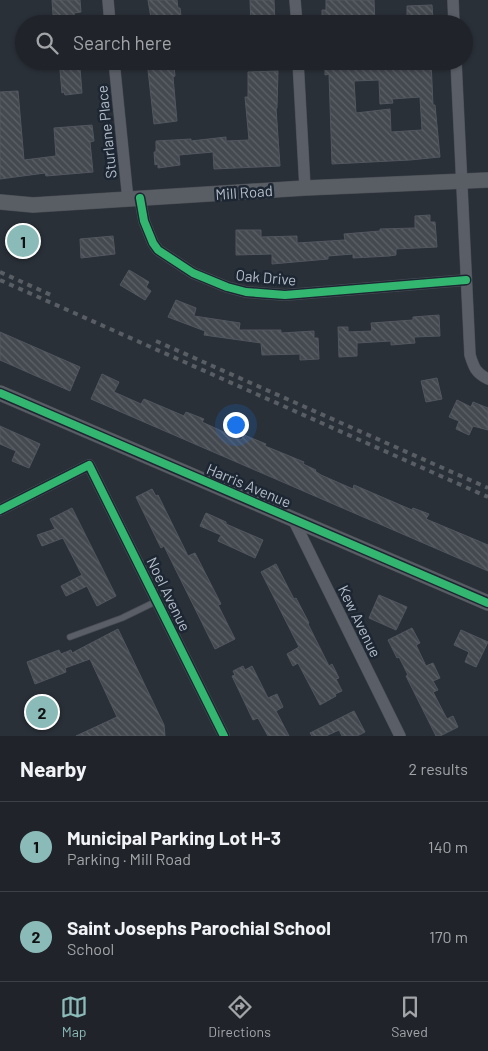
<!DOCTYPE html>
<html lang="en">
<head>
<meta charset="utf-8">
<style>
  :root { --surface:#20242a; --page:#2d3036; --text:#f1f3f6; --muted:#a2a4a8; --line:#3d4147; --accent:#8bbbb9 }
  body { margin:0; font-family:Barlow,sans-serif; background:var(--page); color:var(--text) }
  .you { position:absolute; left:235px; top:424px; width:18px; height:18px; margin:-12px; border:4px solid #fff; border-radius:50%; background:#1a73e8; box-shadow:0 0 0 8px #1a73e833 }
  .badge { display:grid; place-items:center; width:32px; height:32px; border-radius:50%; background:var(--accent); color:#111; font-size:16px; font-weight:700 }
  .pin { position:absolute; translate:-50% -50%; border:2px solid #fff; box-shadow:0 1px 5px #0006 }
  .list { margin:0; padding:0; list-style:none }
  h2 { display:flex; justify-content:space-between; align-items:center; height:65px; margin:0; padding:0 20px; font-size:21px }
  h2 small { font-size:16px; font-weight:400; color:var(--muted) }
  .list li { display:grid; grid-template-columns:32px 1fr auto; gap:15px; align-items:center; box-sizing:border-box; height:90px; padding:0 20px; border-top:1px solid var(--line) }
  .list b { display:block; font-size:19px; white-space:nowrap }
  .list p { margin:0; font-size:16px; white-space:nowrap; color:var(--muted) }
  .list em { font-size:16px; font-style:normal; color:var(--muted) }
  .icon { flex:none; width:28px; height:28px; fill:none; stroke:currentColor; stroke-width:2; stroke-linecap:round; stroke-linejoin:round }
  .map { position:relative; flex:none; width:488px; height:736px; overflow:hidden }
  .search { position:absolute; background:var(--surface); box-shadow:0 1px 4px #0004; left:15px; right:15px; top:15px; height:55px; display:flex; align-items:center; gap:12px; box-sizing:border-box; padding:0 18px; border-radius:28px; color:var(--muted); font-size:19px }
  .sheet { height:245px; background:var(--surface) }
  nav { display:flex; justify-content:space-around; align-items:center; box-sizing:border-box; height:70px; border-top:1px solid var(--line); background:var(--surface); font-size:14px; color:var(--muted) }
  nav a { display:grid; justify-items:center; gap:2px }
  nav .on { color:var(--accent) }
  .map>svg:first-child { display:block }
  .building { fill:url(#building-back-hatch); stroke:#52575f; fill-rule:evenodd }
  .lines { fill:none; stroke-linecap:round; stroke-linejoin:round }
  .lane-casing { stroke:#484c53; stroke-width:7 }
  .street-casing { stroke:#484c53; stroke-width:12 }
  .secondary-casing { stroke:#484c53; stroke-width:16 }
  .lane { stroke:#5a5e66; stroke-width:5.5 }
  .street { stroke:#5a5e66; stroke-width:11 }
  .secondary { stroke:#595d64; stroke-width:15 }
  .rail { stroke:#595d64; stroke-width:4; stroke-dasharray:5 5; stroke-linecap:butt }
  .cycleway-casing { stroke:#1d2633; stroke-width:11 }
  .cycleway { stroke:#33b770; stroke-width:8 }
  .labels { text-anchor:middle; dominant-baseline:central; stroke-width:5; stroke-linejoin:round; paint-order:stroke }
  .street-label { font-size:15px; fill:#b4bcc9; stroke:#1d2633 }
</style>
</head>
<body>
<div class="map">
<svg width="488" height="736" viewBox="0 0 488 736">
  <defs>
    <pattern id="building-back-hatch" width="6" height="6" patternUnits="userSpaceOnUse" patternTransform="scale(1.25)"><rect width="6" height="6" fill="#444950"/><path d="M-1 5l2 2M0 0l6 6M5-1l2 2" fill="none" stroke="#5d6168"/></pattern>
  </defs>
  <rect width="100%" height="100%" fill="#2a3038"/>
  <g class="building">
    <path d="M 52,0 L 80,0 L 81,12 L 74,13 L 75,20 L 57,22 L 56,14 L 53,15 Z"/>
    <path d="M 148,0 L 177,0 L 178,8 L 180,8 L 182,24 L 152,24 Z"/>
    <path d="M 250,0 L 274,0 L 275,24 L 251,24 Z"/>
    <path d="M 326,0 L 374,0 L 375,24 L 322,24 L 322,10 L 326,10 Z"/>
    <path d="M 432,5 L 433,19 L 407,20 L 407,6 Z"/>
    <path d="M 147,61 L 171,61 L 172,66 L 174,66 L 175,76 L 173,77 L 177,121 L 154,124 Z"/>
    <path d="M 325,61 L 350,61 L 350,67 L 410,64 L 410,61 L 431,61 L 433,105 L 435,105 L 440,157 L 410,160 L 332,164 L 329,74 L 325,75 ZM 379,80 L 380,104 L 393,103 L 392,99 L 420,97 L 422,130 L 391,132 L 390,109 L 356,113 L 354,81 Z"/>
    <path d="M 80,68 L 82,93 L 65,95 L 64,92 L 62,93 L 60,70 Z"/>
    <path d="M 278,71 L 277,108 L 276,108 L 280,166 L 214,169 L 213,152 L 179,155 L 180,165 L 158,168 L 158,164 L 155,165 L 154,152 L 156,152 L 156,141 L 191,139 L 191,141 L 226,137 L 226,141 L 249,140 L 245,97 L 248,97 L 248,72 Z"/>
    <path d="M 18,91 L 24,160 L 56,156 L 54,128 L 92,125 L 94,141 L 90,142 L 93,172 L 46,176 L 45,173 L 0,179 L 0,92 Z"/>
    <path d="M 430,215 L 430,222 L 435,222 L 437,247 L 396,249 L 396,255 L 389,256 L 353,258 L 353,254 L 328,256 L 328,259 L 272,264 L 272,254 L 236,255 L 236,230 L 261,230 L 261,237 L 297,236 L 297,243 L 345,240 L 344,234 L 380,231 L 380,229 L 415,228 L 415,216 Z"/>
    <path d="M 113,236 L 115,254 L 81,258 L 80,239 Z"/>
    <path d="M 129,270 L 149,282 L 146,287 L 151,291 L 145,300 L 120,285 Z"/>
    <path d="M 176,300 L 196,308 L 194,316 L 240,323 L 239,330 L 281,330 L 281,333 L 314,331 L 314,338 L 318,338 L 319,359 L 300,360 L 300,354 L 262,355 L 261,343 L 204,335 L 205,331 L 168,317 Z"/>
    <path d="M 439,315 L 440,336 L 414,337 L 415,343 L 391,345 L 391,341 L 357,343 L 357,356 L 339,357 L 338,327 L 348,327 L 348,332 L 372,331 L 371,323 L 413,320 L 413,317 Z"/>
    <path d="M 0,332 L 80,367 L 70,391 L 0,360 Z"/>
    <path d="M 102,374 L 119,382 L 114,392 L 141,404 L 144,399 L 184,416 L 186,412 L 204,419 L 202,422 L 241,440 L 244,435 L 266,444 L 265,446 L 304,462 L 303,464 L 316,470 L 315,471 L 321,475 L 353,489 L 354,485 L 412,510 L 413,508 L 429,514 L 426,519 L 488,545 L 488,571 L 91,399 Z"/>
    <path d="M 437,378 L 442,399 L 426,402 L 421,381 Z"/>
    <path d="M 457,400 L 471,407 L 473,402 L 488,408 L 488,430 L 473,426 L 469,435 L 456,429 L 459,421 L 449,417 Z"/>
    <path d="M 0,426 L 40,444 L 29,468 L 12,461 L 16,451 L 0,444 Z"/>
    <path d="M 152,489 L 156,496 L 158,495 L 188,556 L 195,553 L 221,604 L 218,605 L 235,639 L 215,649 L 164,546 L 161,548 L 136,497 Z"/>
    <path d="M 72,508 L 116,596 L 97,606 L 87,586 L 66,596 L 61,586 L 82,575 L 63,538 L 42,546 L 37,535 L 55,529 L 50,519 Z"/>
    <path d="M 206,513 L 226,522 L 226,524 L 263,540 L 255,558 L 218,541 L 221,535 L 200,526 Z"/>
    <path d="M 276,564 L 294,599 L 296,598 L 309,623 L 308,624 L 329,666 L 332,664 L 339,678 L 336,679 L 342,691 L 335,694 L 336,696 L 320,705 L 298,663 L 293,666 L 287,654 L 299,647 L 261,572 Z"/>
    <path d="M 379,595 L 407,607 L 396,630 L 369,618 Z"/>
    <path d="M 412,628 L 420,643 L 416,645 L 426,666 L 433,663 L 440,678 L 433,681 L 438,690 L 433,692 L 447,719 L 453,716 L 458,727 L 440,736 L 436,736 L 406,676 L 408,675 L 399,657 L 397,658 L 388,640 Z"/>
    <path d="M 118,629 L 164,725 L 165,736 L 76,736 L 117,717 L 90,659 L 65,668 L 66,672 L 35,684 L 27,662 L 59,650 L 61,654 L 71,650 L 72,653 Z"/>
    <path d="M 461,630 L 488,642 L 476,667 L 465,662 L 469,652 L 454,645 Z"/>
    <path d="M 243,666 L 245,670 L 252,666 L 268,698 L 277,694 L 283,707 L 276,711 L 289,736 L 268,736 L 258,718 L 253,720 L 232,676 L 235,675 L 233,671 Z"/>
    <path d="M 354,711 L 365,732 L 357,736 L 342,736 L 339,730 L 326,736 L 312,736 L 310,733 Z"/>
  </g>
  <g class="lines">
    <g class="lane-casing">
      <path id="lane" d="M 70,637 L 122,618 L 157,601"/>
    </g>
    <g class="street-casing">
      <g id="street">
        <path d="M 108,0 L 110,24"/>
        <path d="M 295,0 L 297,24"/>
        <path d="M 453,0 L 454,24"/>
        <path d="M 114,61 L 128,200"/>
        <path d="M 298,61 L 305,188"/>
        <path d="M 456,61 L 470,355 C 474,368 476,373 488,379"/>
        <path d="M 140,198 L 144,221 L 153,243 L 158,250 L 193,273 L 227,287 L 246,292 L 285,295 L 466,280"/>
        <path d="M 0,510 L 89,465 L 224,736"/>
        <path d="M 293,519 L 400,736"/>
      </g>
    </g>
    <g class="secondary-casing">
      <g id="secondary">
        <path d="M 0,202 L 33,205 L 305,188 L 488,180"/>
        <path d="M 0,393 L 488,603"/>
      </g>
    </g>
    <use href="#lane" class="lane"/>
    <use href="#street" class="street"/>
    <use href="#secondary" class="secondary"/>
    <g class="rail">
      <path d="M 0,272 L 51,295"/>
      <path d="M 0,280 L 488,497"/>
      <path d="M 156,341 L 488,488"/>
    </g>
    <g class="cycleway-casing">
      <g id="cycleway">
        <path d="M 140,198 L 144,221 L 153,243 L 158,250 L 193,273 L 227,287 L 246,292 L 285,295 L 466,280"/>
        <path d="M 0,393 L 488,603"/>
        <path d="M 0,510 L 89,465 L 224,736"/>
      </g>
    </g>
    <use href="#cycleway" class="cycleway"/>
  </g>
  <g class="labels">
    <g class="street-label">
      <text transform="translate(106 132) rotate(-96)">Sturlane Place</text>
      <text transform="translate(244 192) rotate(-4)">Mill Road</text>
      <text transform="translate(266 277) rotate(5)">Oak Drive</text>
      <text transform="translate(249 485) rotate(23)">Harris Avenue</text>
      <text transform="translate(169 594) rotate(64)">Noel Avenue</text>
      <text transform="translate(360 621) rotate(64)">Kew Avenue</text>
    </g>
  </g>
</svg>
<div class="you"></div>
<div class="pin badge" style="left:23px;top:241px">1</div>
<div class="pin badge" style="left:42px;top:712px">2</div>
<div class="search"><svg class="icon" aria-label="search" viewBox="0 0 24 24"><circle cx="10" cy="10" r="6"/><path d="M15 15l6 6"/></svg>Search here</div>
</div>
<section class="sheet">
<h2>Nearby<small>2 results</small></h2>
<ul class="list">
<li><span class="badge">1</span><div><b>Municipal Parking Lot H-3</b><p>Parking · Mill Road</p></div><em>140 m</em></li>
<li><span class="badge">2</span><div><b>Saint Josephs Parochial School</b><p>School</p></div><em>170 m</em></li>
</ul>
</section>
<nav>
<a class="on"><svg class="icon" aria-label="map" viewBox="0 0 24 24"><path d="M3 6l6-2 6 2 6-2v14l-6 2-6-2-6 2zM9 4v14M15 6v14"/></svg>Map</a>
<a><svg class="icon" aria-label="directions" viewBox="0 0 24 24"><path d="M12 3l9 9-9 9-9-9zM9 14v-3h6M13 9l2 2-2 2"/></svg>Directions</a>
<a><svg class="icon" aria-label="saved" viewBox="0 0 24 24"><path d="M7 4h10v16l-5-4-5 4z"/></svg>Saved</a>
</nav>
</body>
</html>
